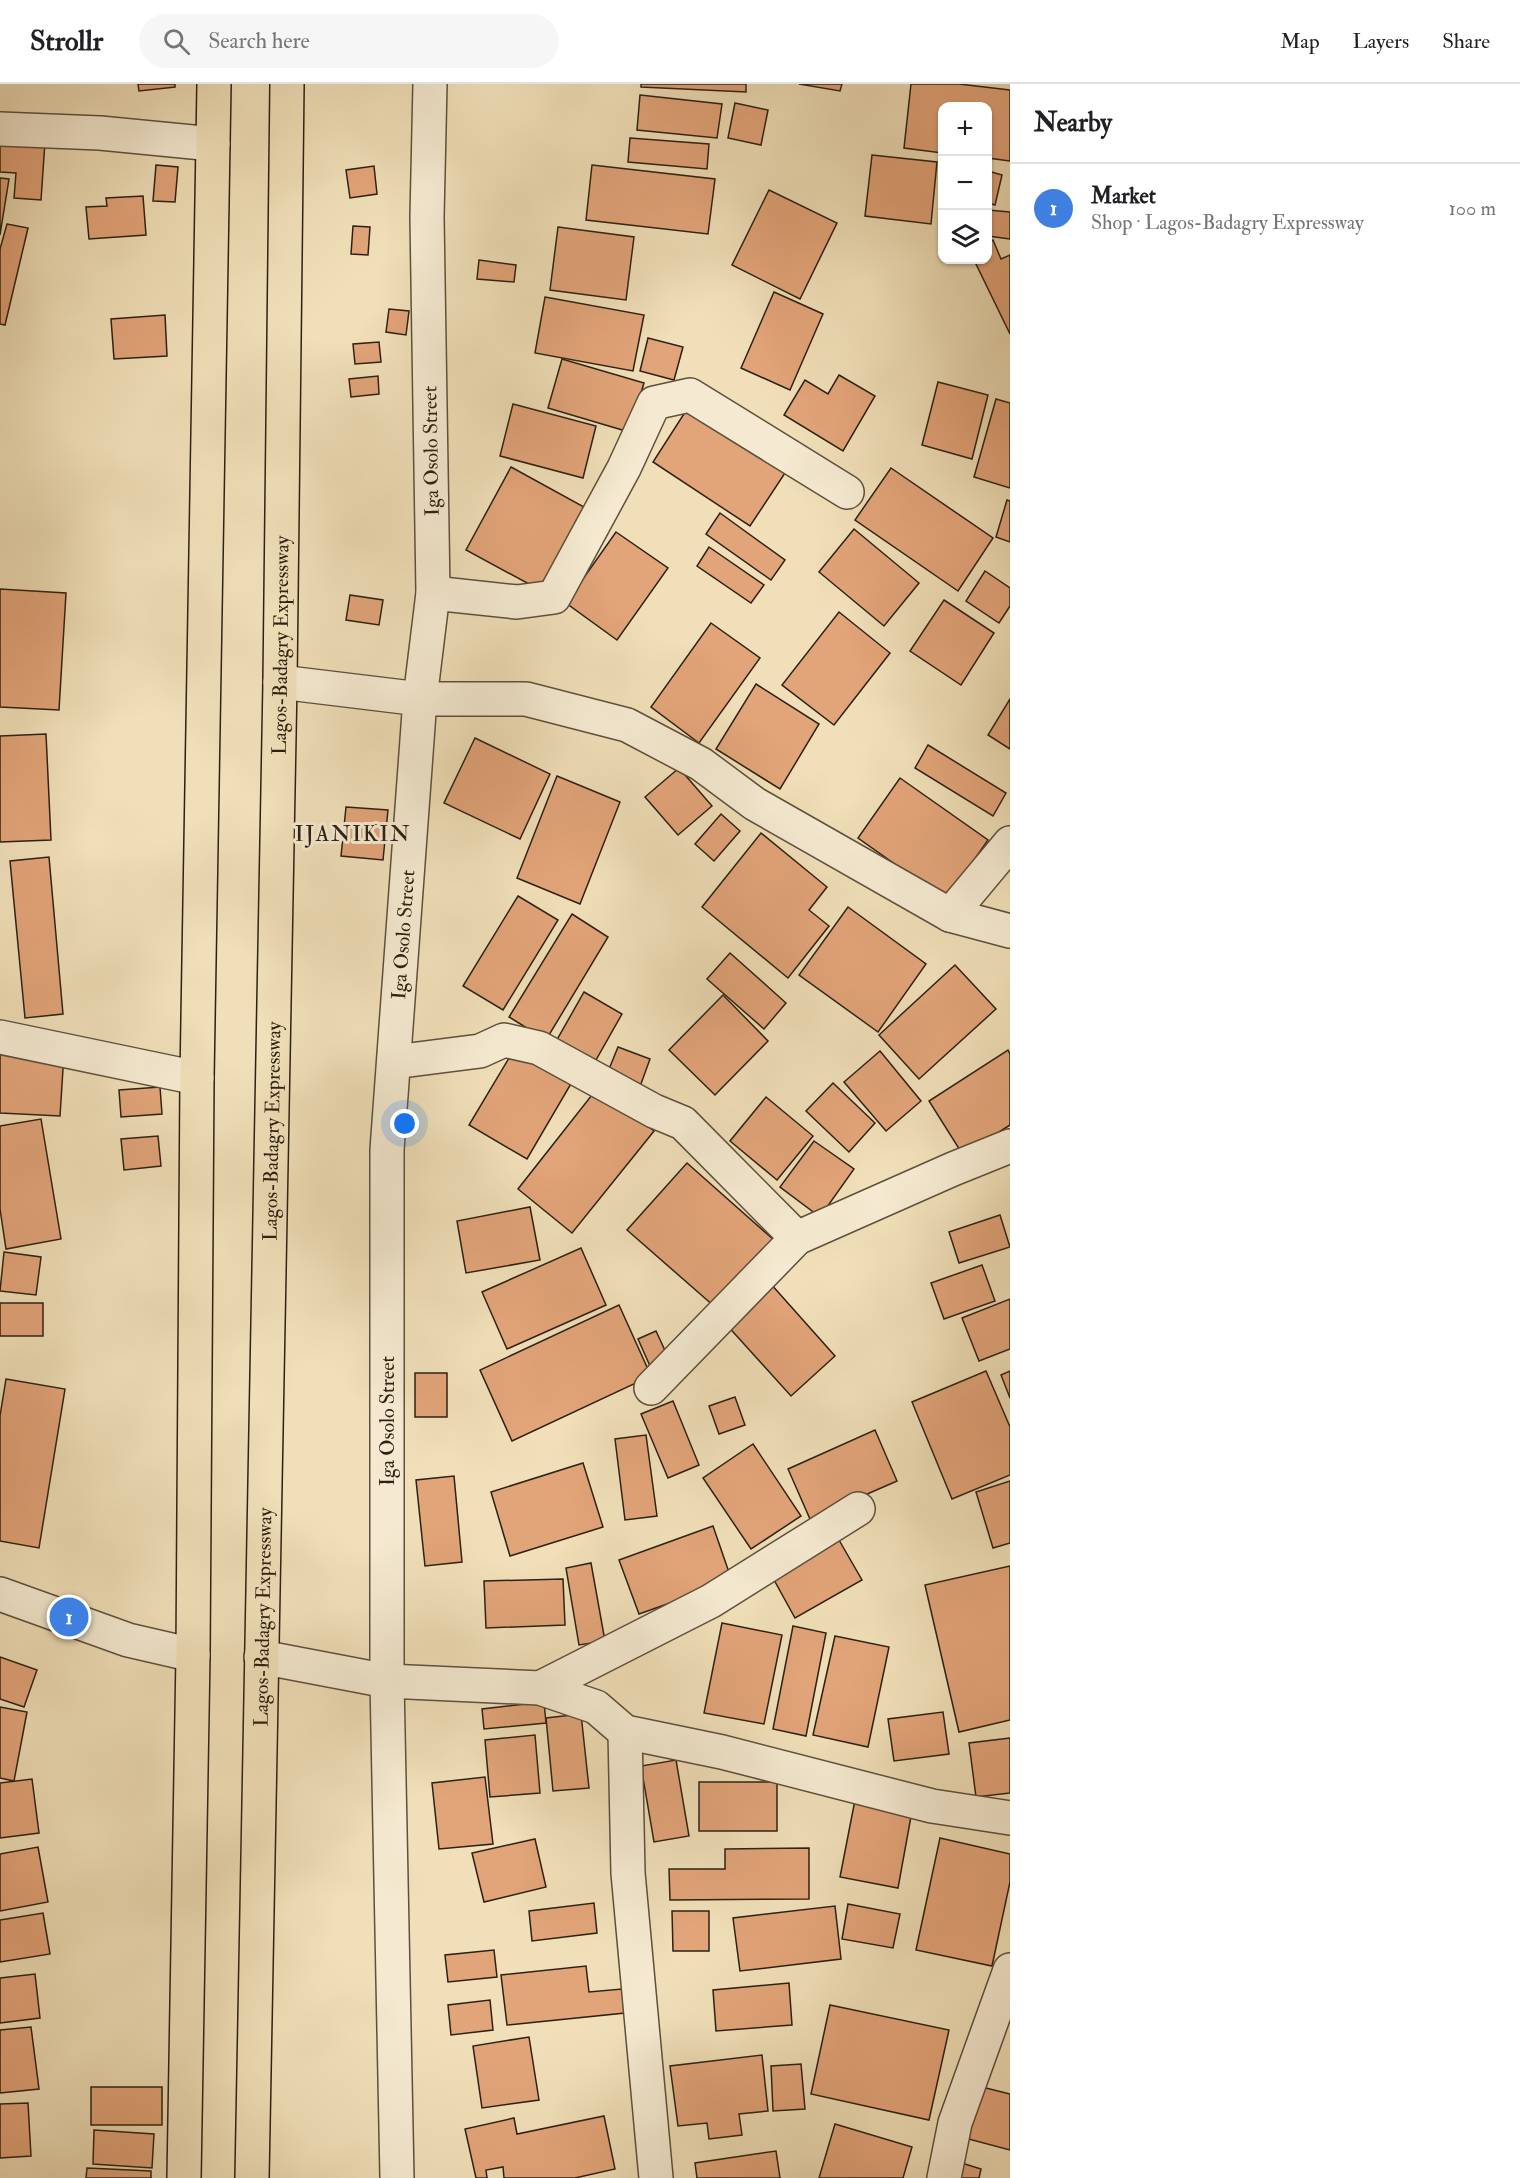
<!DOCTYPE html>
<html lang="en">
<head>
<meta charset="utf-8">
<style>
  :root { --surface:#fff; --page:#f6f6f6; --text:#202124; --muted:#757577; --line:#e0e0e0; --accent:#7c3aed }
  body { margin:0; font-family:"IM FELL Double Pica",serif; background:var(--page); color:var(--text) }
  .controls { position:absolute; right:18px; top:18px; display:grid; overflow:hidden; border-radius:12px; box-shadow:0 2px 4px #0004 }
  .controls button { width:54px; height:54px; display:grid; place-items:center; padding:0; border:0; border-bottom:2px solid var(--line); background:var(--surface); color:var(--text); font:30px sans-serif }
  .you { position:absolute; left:405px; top:1040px; width:21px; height:21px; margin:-15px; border:4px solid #fff; border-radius:50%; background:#1a73e8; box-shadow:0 0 0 9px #1a73e833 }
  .badge { display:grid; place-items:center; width:39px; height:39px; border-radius:50%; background:var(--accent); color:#fff; font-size:20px; font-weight:700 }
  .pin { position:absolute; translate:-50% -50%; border:3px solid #fff; box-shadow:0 2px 6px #0006 }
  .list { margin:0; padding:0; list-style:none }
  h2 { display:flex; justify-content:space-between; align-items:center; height:78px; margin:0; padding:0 24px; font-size:26px }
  h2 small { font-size:20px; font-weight:400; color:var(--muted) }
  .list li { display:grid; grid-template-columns:39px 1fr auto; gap:18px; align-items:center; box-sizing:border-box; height:90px; padding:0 24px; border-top:2px solid var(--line) }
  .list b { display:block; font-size:22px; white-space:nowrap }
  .list p { margin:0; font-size:20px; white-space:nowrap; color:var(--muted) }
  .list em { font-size:20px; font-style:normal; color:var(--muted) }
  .icon { flex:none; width:33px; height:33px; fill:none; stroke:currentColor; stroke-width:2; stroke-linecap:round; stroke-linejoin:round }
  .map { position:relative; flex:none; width:1010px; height:2094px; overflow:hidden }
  header { display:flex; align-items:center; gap:36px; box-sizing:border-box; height:84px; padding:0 30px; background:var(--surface); border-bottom:2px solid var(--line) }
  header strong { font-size:28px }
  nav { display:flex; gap:33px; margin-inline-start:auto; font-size:21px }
  .search { width:420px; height:54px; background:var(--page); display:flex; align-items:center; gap:15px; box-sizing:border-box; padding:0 21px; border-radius:33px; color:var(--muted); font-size:22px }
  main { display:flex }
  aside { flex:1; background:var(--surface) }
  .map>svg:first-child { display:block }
  .building { fill:#e2a479; stroke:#2c2113; stroke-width:1.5 }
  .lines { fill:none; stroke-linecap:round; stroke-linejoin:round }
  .minor-casing { stroke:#5d503c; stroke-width:36 }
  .highway-casing { stroke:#2c2113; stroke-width:36 }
  .minor { stroke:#f5ead1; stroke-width:33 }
  .highway { stroke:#f0dfb8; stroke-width:33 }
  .labels { text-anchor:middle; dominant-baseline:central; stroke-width:6; stroke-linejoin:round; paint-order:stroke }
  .street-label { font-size:20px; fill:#2c2113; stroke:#f5ead1 }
  .quarter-label { font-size:22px; letter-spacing:1.5px; fill:#2c2113; stroke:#f5ead1 }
</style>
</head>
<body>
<header>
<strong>Strollr</strong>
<div class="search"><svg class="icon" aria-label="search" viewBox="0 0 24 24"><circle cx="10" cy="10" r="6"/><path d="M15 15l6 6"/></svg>Search here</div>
<nav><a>Map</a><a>Layers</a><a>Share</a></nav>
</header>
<main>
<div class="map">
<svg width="1010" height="2094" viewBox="0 0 1010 2094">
  <rect width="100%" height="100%" fill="#f0dfb8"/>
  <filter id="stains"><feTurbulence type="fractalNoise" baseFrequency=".00333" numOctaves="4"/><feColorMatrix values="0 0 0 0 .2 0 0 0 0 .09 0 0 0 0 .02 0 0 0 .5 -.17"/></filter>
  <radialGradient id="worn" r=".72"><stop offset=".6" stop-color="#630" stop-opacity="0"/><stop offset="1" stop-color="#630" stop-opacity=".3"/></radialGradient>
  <g class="building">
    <path d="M 138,0 L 175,0 L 175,3 L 139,7 Z"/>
    <path d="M 641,0 L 746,0 L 746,8 L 641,3 Z"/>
    <path d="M 799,0 L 842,0 L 840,7 Z"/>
    <path d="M 911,0 L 959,0 L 1010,6 L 1010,77 L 988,74 L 988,22 L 942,22 L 942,69 L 904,64 Z"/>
    <path d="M 640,11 L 722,20 L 717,54 L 637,46 Z"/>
    <path d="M 735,19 L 768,26 L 761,61 L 728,54 Z"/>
    <path d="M 630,54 L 709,60 L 707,85 L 628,78 Z"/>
    <path d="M 0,55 L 45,58 L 41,116 L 14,114 L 16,89 L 0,88 Z"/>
    <path d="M 872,71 L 937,78 L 931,140 L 865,132 Z"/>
    <path d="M 156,81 L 178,83 L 175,118 L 153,117 Z"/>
    <path d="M 592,81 L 715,95 L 708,150 L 586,136 Z"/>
    <path d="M 374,82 L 377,110 L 350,114 L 346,86 Z"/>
    <path d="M 988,87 L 1002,91 L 995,121 L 988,119 Z"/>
    <path d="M 0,94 L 9,95 L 0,151 Z"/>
    <path d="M 769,106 L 837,139 L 800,215 L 732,181 Z"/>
    <path d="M 143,112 L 146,151 L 89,155 L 86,123 L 107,122 L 106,114 Z"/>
    <path d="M 988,126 L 1010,128 L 1010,155 L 988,152 Z"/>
    <path d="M 7,140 L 28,144 L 5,241 L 0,240 L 0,165 Z"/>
    <path d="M 353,142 L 370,143 L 368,171 L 351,170 Z"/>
    <path d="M 558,143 L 634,153 L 626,216 L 550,206 Z"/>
    <path d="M 993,156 L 1001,175 L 1010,171 L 1010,250 L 974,176 L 988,176 L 988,159 Z"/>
    <path d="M 479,176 L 516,181 L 514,198 L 477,195 Z"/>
    <path d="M 774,208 L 823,230 L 790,306 L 741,284 Z"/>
    <path d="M 545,213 L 644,231 L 633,287 L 535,269 Z"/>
    <path d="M 389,225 L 409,227 L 406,251 L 386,248 Z"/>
    <path d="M 165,231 L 167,272 L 114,275 L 111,235 Z"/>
    <path d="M 648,254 L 683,263 L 674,296 L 640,287 Z"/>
    <path d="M 379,258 L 381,278 L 355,280 L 353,260 Z"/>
    <path d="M 562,275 L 644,299 L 629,348 L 548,324 Z"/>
    <path d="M 839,291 L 875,312 L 843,367 L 784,331 L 805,296 L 828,310 Z"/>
    <path d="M 378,292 L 379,310 L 351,313 L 349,295 Z"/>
    <path d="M 938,298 L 988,311 L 972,375 L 922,361 Z"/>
    <path d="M 996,315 L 1010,319 L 1010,404 L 974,393 Z"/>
    <path d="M 513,320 L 596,342 L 583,394 L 500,372 Z"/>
    <path d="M 689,322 L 787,386 L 750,442 L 653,378 Z"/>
    <path d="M 511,383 L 584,423 L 540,506 L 466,466 Z"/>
    <path d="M 891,384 L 993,454 L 958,507 L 855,436 Z"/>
    <path d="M 1007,416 L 1010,417 L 1010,458 L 996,453 Z"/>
    <path d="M 720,429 L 785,476 L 771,496 L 706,450 Z"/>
    <path d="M 854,445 L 919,499 L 884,542 L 819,488 Z"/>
    <path d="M 616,448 L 668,484 L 617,556 L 566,519 Z"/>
    <path d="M 709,463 L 764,501 L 751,519 L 697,482 Z"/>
    <path d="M 985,487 L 1010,504 L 1010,522 L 999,539 L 966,517 Z"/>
    <path d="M 0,505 L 66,509 L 59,626 L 0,623 Z"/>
    <path d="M 350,511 L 383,516 L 379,541 L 346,536 Z"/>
    <path d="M 944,516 L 994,549 L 961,601 L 910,567 Z"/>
    <path d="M 839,528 L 890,569 L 834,641 L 782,601 Z"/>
    <path d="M 711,539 L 760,574 L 699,659 L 651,623 Z"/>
    <path d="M 756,600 L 819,640 L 780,705 L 716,665 Z"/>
    <path d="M 1010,615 L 1010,665 L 988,651 Z"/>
    <path d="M 46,650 L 51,756 L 0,758 L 0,652 Z"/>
    <path d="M 475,654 L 550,690 L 520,755 L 444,719 Z"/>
    <path d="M 928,661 L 1006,709 L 993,732 L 915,684 Z"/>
    <path d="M 679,684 L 712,722 L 678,751 L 645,713 Z"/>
    <path d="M 557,692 L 620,718 L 580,820 L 517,794 Z"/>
    <path d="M 900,694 L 988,756 L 946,816 L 858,754 Z"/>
    <path d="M 346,723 L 388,726 L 383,776 L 341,772 Z"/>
    <path d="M 721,730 L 740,747 L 714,777 L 695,760 Z"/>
    <path d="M 761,749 L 827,803 L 809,826 L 829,842 L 788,894 L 702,823 Z"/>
    <path d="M 49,773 L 63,930 L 25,934 L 10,777 Z"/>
    <path d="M 518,812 L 558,836 L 503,926 L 463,902 Z"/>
    <path d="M 848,823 L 926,880 L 878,948 L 799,891 Z"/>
    <path d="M 572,830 L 608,853 L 546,956 L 509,933 Z"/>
    <path d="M 730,869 L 786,919 L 764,945 L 707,895 Z"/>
    <path d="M 955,881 L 996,925 L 919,995 L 879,951 Z"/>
    <path d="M 584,908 L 622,930 L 592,983 L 554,961 Z"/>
    <path d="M 723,911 L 768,957 L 715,1011 L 669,966 Z"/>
    <path d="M 618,963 L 650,975 L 638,1008 L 605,995 Z"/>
    <path d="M 515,964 L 572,998 L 527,1075 L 469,1041 Z"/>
    <path d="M 0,965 L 64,969 L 60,1032 L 0,1029 Z"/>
    <path d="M 1008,966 L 1010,970 L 1010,1041 L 963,1071 L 929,1017 Z"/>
    <path d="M 880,967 L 921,1017 L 886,1047 L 844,998 Z"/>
    <path d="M 833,999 L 875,1039 L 849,1068 L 806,1027 Z"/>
    <path d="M 599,1002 L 654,1047 L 572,1149 L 518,1105 Z"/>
    <path d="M 160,1003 L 162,1030 L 121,1033 L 119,1006 Z"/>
    <path d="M 766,1013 L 813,1052 L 777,1096 L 730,1057 Z"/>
    <path d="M 41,1035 L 61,1155 L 6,1165 L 0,1125 L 0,1042 Z"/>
    <path d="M 158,1052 L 161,1082 L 124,1086 L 121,1055 Z"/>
    <path d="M 814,1057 L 854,1085 L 820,1133 L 780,1103 Z"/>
    <path d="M 687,1079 L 774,1156 L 715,1223 L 627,1146 Z"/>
    <path d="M 530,1123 L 540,1176 L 466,1189 L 457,1137 Z"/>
    <path d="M 1000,1131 L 1010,1163 L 959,1179 L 949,1148 Z"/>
    <path d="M 581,1164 L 606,1221 L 507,1265 L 482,1208 Z"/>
    <path d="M 4,1168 L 41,1173 L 36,1211 L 0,1207 Z"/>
    <path d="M 982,1181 L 995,1217 L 944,1235 L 931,1199 Z"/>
    <path d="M 770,1199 L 835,1272 L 791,1312 L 725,1239 Z"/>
    <path d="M 1010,1215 L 1010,1265 L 979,1277 L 962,1234 Z"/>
    <rect x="0" y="1219" width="43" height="33"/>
    <path d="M 619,1221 L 651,1292 L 512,1357 L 480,1286 Z"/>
    <path d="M 656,1247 L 668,1273 L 650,1282 L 638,1255 Z"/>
    <path d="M 986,1287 L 1010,1343 L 1010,1391 L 952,1415 L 912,1318 Z"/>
    <path d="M 1010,1287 L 1010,1314 L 1001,1291 Z"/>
    <rect x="415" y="1289" width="32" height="44"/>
    <path d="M 6,1295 L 65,1305 L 39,1464 L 0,1457 L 0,1332 Z"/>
    <path d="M 735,1313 L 745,1341 L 719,1350 L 709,1322 Z"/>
    <path d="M 673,1317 L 699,1381 L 668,1394 L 641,1330 Z"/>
    <path d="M 875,1346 L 897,1397 L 810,1435 L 788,1385 Z"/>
    <path d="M 646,1351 L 657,1432 L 625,1436 L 615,1355 Z"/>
    <path d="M 753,1360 L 801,1432 L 751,1465 L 703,1394 Z"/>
    <path d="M 583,1379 L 603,1443 L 510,1472 L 491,1408 Z"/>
    <path d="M 454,1392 L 462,1478 L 425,1482 L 416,1396 Z"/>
    <path d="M 1010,1397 L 1010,1459 L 993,1464 L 976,1408 Z"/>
    <path d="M 713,1442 L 732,1497 L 639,1530 L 619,1476 Z"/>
    <path d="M 839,1456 L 862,1496 L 795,1534 L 773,1494 Z"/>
    <path d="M 591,1479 L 605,1557 L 579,1561 L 566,1484 Z"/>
    <path d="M 1010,1482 L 1010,1636 L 959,1648 L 925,1501 Z"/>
    <path d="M 563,1495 L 565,1541 L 486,1544 L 484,1497 Z"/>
    <path d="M 722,1539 L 782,1551 L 764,1640 L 704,1629 Z"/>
    <path d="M 793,1542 L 826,1549 L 806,1652 L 773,1645 Z"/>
    <path d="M 835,1552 L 889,1563 L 868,1663 L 813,1651 Z"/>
    <path d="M 0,1573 L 37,1586 L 24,1623 L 0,1615 Z"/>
    <path d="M 544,1618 L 546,1639 L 484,1645 L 482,1625 Z"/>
    <path d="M 0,1623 L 27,1628 L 14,1697 L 0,1694 Z"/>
    <path d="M 943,1628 L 949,1670 L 894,1677 L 888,1635 Z"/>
    <path d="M 581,1630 L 589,1704 L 553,1707 L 546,1634 Z"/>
    <path d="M 535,1651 L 540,1709 L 490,1713 L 485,1656 Z"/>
    <path d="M 1010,1654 L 1010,1709 L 976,1713 L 969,1659 Z"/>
    <path d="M 676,1676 L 689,1752 L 654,1758 L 641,1682 Z"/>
    <path d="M 485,1693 L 493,1760 L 439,1765 L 432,1699 Z"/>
    <path d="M 32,1695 L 39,1749 L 0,1754 L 0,1699 Z"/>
    <rect x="699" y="1698" width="78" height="49"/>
    <path d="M 855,1716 L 912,1727 L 898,1804 L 840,1793 Z"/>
    <path d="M 940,1754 L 1010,1770 L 1010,1798 L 992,1882 L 916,1866 Z"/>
    <path d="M 535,1755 L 546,1803 L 484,1818 L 472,1769 Z"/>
    <path d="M 38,1763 L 48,1818 L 0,1827 L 0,1770 Z"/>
    <path d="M 809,1764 L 809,1815 L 670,1816 L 669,1785 L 725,1785 L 725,1765 Z"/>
    <path d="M 594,1819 L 597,1849 L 532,1857 L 529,1827 Z"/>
    <path d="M 848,1820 L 900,1830 L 893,1864 L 842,1855 Z"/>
    <path d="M 835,1822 L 841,1875 L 740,1887 L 733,1834 Z"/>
    <path d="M 672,1827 L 709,1827 L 709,1867 L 673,1867 Z"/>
    <path d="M 43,1829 L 50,1870 L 0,1878 L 0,1836 Z"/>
    <path d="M 494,1866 L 497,1893 L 448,1898 L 445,1871 Z"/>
    <path d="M 586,1882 L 589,1908 L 622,1905 L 625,1929 L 507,1941 L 501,1891 Z"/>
    <path d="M 35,1890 L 40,1934 L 0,1939 L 0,1894 Z"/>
    <path d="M 789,1899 L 792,1941 L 716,1947 L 713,1906 Z"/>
    <path d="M 490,1916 L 493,1946 L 451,1951 L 448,1921 Z"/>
    <path d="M 830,1921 L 949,1946 L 929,2036 L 811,2010 Z"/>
    <path d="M 31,1943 L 39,2005 L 0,2009 L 0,1946 Z"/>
    <path d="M 529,1953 L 539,2016 L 482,2024 L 473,1962 Z"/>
    <path d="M 762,1971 L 768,2027 L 739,2030 L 742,2051 L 709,2055 L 707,2039 L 678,2042 L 670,1982 Z"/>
    <path d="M 801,1980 L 805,2025 L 773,2027 L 771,1982 Z"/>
    <path d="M 974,2001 L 1010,2010 L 1010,2066 L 961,2053 Z"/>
    <rect x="91" y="2003" width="71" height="38"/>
    <path d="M 28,2019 L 31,2072 L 0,2074 L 0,2020 Z"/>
    <path d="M 604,2032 L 615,2085 L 575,2094 L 504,2094 L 503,2083 L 486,2086 L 487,2094 L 476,2094 L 465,2045 L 514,2034 L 517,2050 Z"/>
    <path d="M 835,2040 L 912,2063 L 903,2094 L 819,2094 Z"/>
    <path d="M 94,2046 L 154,2050 L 152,2084 L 93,2080 Z"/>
    <path d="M 776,2067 L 780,2094 L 697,2094 L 695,2079 Z"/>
    <path d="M 952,2076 L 981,2085 L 979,2094 L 948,2094 Z"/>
    <path d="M 87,2084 L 151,2087 L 151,2094 L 86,2094 Z"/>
  </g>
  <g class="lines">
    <g class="minor-casing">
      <g id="minor">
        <path d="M 0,45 L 100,49 L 213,60"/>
        <path d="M 433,509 L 517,518 L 554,513 L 624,384 L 654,319 L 690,311 L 847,408"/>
        <path d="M 280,598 L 420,615 L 526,615 L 627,641 L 701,680 L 755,720 L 950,831 L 1010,847"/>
        <path d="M 950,831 L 1010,759"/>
        <path d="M 0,953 L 197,994"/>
        <path d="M 394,978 L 480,967 L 504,956 L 539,964 L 654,1027 L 683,1039 L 797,1154"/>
        <path d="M 651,1304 L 797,1154 L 953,1085 L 1010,1062"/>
        <path d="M 0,1510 L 128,1556 L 193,1571"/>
        <path d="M 261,1573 L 387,1597 L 540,1604 L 596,1623 L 625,1648 L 722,1668 L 932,1722 L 1010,1734"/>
        <path d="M 540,1604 L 711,1517 L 858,1425"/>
        <path d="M 625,1648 L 628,1789 L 656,2094"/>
        <path id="s1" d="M 397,2094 L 387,1597 L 387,1066 L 420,615 L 433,509 L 427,133 L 430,0"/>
        <path d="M 944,2094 L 955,2039 L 1010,1886"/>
      </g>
    </g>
    <g class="highway-casing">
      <g id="highway">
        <path d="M 184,2094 L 193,1571 L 197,994 L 214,0"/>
        <path id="s2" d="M 252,2094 L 280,598 L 287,0"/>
      </g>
    </g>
    <use href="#minor" class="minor"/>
    <use href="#highway" class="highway"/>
  </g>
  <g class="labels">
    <g class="street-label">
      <text transform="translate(431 367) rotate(-91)">Iga Osolo Street</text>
      <text stroke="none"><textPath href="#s2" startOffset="1533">Lagos-Badagry Expressway</textPath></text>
      <text stroke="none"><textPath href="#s1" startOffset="1244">Iga Osolo Street</textPath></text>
      <text stroke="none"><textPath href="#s2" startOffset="1047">Lagos-Badagry Expressway</textPath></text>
      <text transform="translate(387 1337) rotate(-90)">Iga Osolo Street</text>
      <text stroke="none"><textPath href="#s2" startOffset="561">Lagos-Badagry Expressway</textPath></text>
    </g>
    <g class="quarter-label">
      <text x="353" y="750">IJANIKIN</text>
    </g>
  </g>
  <rect width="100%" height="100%" filter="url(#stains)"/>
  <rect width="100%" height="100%" fill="url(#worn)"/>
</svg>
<div class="controls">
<button>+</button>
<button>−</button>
<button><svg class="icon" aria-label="layers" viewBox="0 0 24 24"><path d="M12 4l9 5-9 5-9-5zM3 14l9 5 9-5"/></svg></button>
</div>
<div class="you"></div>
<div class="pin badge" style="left:69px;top:1533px;background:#3f7fe0">1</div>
</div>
<aside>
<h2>Nearby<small></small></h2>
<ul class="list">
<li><span class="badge" style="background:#3f7fe0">1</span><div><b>Market</b><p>Shop · Lagos-Badagry Expressway</p></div><em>100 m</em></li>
</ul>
</aside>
</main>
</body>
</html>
